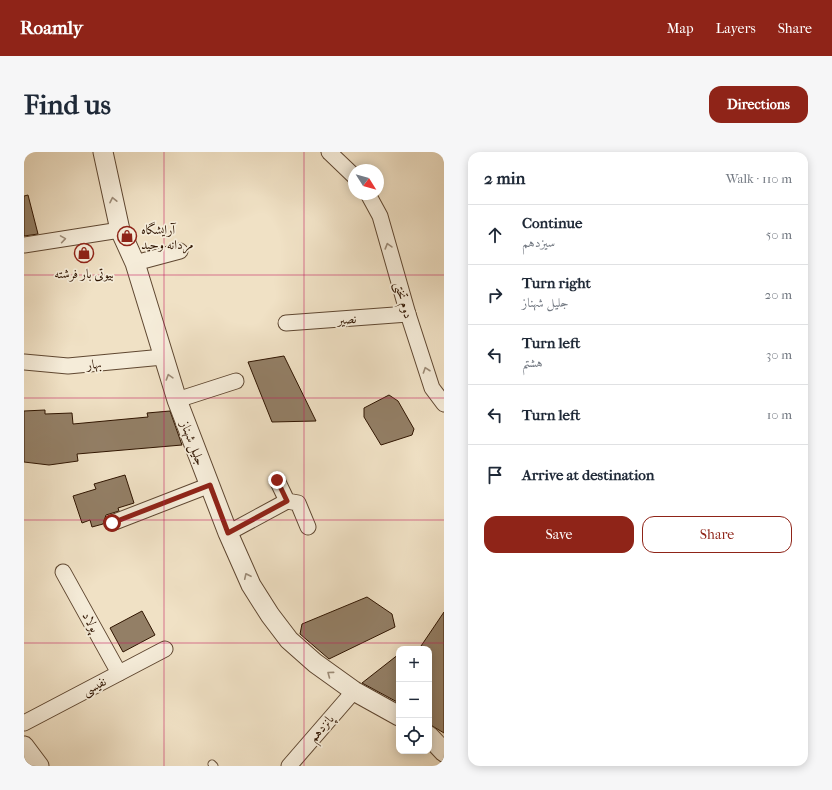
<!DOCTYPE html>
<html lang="en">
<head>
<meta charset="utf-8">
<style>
  :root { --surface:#fff; --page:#f6f6f7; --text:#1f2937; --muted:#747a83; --line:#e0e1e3; --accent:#8f2418 }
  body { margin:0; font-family:"IM FELL French Canon",Amiri,serif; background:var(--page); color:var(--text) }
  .controls { position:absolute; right:12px; bottom:12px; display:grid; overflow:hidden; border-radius:8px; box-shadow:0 2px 10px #0003 }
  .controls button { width:36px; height:36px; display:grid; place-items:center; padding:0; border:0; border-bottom:1px solid var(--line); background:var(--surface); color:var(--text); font:20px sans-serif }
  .compass { position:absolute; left:324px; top:12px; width:36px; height:36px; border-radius:50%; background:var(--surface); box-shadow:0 2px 10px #0003; rotate:127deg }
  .stop { position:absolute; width:12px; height:12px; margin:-9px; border:3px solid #8f2418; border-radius:50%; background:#fff }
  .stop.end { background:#8f2418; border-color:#fff; box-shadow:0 1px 4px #0008 }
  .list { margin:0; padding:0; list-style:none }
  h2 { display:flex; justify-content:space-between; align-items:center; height:52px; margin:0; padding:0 16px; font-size:17px }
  h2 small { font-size:13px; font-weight:400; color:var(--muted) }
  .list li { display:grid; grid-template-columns:26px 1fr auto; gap:12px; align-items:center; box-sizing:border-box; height:60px; padding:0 16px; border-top:1px solid var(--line) }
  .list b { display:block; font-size:15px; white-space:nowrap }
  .list p { margin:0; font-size:13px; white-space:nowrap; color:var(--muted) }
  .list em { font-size:13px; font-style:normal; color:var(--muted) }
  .actions { display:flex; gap:8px; padding:12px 16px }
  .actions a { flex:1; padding:9px 0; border:1px solid var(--accent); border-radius:12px; text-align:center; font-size:14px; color:var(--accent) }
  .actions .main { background:var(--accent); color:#fff }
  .icon { flex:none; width:22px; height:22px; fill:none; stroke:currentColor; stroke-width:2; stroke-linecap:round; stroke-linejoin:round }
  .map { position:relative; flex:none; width:420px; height:614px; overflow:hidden; border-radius:12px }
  header { display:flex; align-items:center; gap:24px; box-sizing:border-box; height:56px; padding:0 20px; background:var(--accent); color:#fff }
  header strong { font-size:19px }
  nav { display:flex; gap:22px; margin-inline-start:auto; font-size:14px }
  .intro { display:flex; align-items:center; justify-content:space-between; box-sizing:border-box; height:96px; padding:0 24px }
  h1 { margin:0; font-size:28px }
  .button { padding:10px 18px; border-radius:12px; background:var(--accent); color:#fff; font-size:14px; font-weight:700 }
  main { display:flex; gap:24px; padding:0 24px }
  aside { flex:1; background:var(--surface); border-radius:12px; box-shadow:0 2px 10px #0003 }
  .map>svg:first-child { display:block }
  .building { fill:#937f66; stroke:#2f1400 }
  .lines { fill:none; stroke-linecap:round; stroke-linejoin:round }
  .service-casing { stroke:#5f4731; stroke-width:9 }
  .minor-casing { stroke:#5f4731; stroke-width:17 }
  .tertiary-casing { stroke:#5f4731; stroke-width:21 }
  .service { stroke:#f5ecd9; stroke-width:7 }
  .minor { stroke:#f5ecd9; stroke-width:15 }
  .tertiary { stroke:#f5ecd9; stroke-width:19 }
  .oneway { stroke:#9c8b77 }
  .route { stroke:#8f2418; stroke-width:5 }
  .grid { fill:none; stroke:#c2185b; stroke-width:1; stroke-opacity:0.55 }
  .labels { text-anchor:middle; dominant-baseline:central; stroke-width:3.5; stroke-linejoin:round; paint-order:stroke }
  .poi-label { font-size:13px; fill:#2f1400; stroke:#f5ecd9; text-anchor:start }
  .street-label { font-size:13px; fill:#2f1400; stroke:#f5ecd9 }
</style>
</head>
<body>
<header>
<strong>Roamly</strong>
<nav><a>Map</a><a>Layers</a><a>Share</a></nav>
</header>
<div class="intro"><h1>Find us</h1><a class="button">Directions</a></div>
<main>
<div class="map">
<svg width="420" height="614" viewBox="0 0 420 614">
  <rect width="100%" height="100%" fill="#f0e1c5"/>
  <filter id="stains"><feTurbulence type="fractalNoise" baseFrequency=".005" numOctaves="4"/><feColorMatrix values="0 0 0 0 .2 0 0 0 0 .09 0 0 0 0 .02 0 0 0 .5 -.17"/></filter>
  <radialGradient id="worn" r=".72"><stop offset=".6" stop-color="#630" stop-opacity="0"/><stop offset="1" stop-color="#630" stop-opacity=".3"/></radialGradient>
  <g class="building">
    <path d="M 4,43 L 14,82 L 0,84 L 0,44 Z"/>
    <path d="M 260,204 L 292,269 L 248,270 L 224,210 Z"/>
    <path d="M 365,243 L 374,249 L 390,277 L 388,283 L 357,293 L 340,265 L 340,256 Z"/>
    <path d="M 21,258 L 21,262 L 48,261 L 49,272 L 124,265 L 123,261 L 146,259 L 158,293 L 53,302 L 54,309 L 25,313 L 0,310 L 0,259 Z"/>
    <path d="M 101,323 L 110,351 L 94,356 L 95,359 L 82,363 L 79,372 L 68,375 L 66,368 L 58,371 L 49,344 L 72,337 L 70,332 Z"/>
    <path d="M 343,445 L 368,462 L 371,475 L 305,507 L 276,482 L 278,472 Z"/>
    <path d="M 118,459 L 131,483 L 99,500 L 86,476 Z"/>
    <path d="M 420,460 L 420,581 L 405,572 L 405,497 L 395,497 Z"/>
    <path d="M 375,502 L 375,551 L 338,531 Z"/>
  </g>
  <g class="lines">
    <g class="service-casing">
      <path id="service" d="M 188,612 L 190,614"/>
    </g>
    <g class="minor-casing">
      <g id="minor">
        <path d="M 305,0 L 330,24"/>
        <path d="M 344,42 L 356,64 L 384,162 L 408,236 L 420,252"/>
        <path d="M 0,93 L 96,78"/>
        <path d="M 111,111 L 156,99"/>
        <path d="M 262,171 L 384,162"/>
        <path d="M 0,210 L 44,214 L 139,205"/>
        <path d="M 153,248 L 212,229"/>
        <path d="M 253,328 L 263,349 L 274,351 L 284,375"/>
        <path d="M 88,371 L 186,333"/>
        <path d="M 204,381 L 263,349"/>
        <path d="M 39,420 L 95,521"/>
        <path d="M 0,571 L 141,497"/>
        <path d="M 265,614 L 330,539"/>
      </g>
    </g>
    <g class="tertiary-casing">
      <g id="tertiary">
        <path d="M 79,0 L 96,78 L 111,111 L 153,248 L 204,381 L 227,433 L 246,463 L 265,488 L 291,511 L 330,539 L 375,564"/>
        <path d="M 405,584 L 420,600"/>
        <path d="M 0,594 L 15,614"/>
      </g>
    </g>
    <use href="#service" class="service"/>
    <use href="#minor" class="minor"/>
    <use href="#tertiary" class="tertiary"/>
  </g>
  <defs><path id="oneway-chevron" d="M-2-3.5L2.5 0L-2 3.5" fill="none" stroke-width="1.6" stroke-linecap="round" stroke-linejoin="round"/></defs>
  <g class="oneway">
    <use href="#oneway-chevron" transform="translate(89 48) rotate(-102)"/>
    <use href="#oneway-chevron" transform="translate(39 87) rotate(-9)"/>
    <use href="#oneway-chevron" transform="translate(364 94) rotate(-106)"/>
    <use href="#oneway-chevron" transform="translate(402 218) rotate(-109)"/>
    <use href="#oneway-chevron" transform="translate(145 225) rotate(-107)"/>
    <use href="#oneway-chevron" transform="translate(223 424) rotate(-115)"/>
    <use href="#oneway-chevron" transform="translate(306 522) rotate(-143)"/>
  </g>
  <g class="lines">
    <path class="route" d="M 88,371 L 186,333 L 204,381 L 263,349 L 253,328"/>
  </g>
  <path class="grid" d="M 140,0 L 140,614M 280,0 L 280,614M 0,123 L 420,123M 0,246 L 420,246M 0,368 L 420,368M 0,491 L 420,491"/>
  <defs>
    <g id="shop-ring" transform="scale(1)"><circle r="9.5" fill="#f5ecd9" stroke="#8f2418" stroke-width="1.5"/><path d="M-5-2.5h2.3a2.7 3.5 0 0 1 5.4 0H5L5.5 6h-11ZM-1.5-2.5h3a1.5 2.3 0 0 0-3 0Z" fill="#8f2418"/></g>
  </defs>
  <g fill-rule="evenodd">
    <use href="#shop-ring" x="103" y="84"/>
    <use href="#shop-ring" x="60" y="101"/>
  </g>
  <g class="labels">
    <g class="poi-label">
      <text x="117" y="77">آرایشگاه<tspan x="117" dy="15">مردانه وحید</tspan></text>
      <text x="60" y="121" text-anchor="middle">بیوتی بار فرشته</text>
    </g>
    <g class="street-label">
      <text transform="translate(380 148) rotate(74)">دوم تختی</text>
      <text transform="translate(323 167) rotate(-4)">نصیر</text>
      <text transform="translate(70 212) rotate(-6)">بهار</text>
      <text transform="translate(169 291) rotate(69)">جلیل شهناز</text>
      <text transform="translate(67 470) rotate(61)">پولاد</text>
      <text transform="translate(70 534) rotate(-28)">نفیسی</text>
      <text transform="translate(297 576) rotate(-49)">پانزدهم</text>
    </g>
  </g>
  <rect width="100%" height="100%" filter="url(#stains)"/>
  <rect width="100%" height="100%" fill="url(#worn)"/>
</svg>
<div class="controls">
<button>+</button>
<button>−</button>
<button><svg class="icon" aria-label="locate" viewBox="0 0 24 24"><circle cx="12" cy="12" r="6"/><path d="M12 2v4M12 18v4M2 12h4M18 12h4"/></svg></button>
</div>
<svg class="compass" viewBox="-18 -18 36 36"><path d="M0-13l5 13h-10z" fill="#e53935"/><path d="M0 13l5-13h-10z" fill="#747a83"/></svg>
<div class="stop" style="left:88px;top:371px"></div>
<div class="stop end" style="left:253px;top:328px"></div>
</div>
<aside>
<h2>2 min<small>Walk · 110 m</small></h2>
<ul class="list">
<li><svg class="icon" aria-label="ahead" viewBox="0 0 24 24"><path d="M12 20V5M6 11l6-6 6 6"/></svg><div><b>Continue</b><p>سیزدهم</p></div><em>50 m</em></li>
<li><svg class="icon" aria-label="right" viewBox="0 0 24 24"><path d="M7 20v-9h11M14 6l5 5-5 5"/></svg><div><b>Turn right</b><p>جلیل شهناز</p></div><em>20 m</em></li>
<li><svg class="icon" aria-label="left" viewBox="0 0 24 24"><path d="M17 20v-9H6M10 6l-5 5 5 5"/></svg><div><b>Turn left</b><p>هشتم</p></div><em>30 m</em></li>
<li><svg class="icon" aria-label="left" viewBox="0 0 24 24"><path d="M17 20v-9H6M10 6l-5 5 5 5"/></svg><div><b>Turn left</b></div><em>10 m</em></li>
<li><svg class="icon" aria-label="arrive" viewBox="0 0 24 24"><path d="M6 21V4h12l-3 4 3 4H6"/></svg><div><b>Arrive at destination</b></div></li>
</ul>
<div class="actions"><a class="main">Save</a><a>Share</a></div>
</aside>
</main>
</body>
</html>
